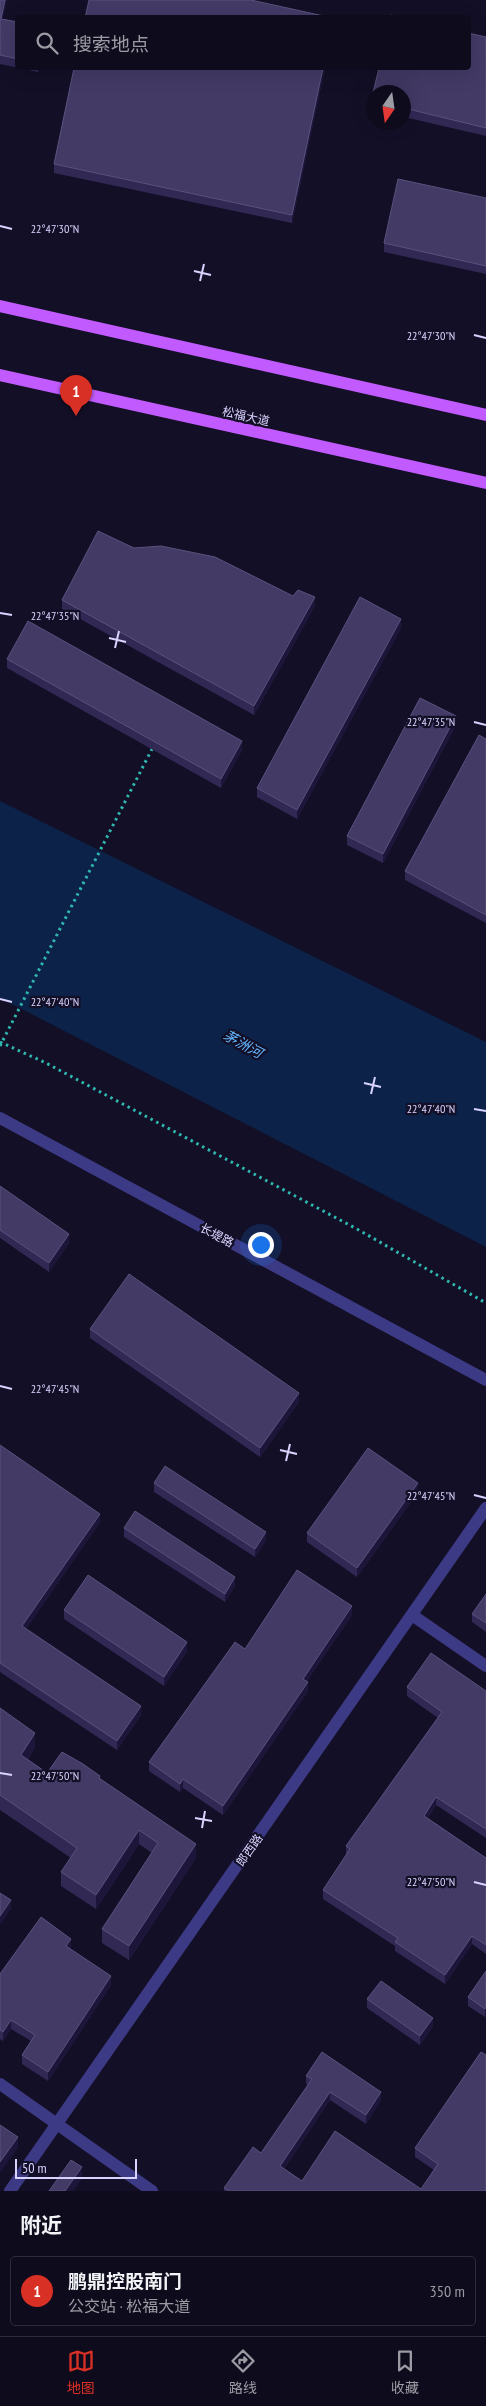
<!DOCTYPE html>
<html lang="zh">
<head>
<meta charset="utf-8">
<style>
  :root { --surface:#0e0b1c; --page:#1c1929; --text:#f1f3f6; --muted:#9b9ba3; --line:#2e2b3b; --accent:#d93025 }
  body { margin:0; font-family:"PT Sans Narrow","Noto Sans SC",sans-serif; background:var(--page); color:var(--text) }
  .compass { position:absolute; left:366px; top:85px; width:45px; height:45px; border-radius:50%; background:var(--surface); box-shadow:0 5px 20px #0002; rotate:193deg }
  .scale { position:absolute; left:15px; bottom:12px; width:122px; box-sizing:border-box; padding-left:5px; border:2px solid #d9d4ff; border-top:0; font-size:14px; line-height:18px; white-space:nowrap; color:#d9d4ff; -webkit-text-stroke:4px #130f26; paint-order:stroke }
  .you { position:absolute; left:260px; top:1244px; width:18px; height:18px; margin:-12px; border:4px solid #fff; border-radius:50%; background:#1a73e8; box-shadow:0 0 0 8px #1a73e833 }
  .badge { display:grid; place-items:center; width:32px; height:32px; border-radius:50%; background:var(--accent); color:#fff; font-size:16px; font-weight:700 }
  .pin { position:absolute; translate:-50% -41px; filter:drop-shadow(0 1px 2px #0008) }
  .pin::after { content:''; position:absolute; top:26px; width:18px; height:15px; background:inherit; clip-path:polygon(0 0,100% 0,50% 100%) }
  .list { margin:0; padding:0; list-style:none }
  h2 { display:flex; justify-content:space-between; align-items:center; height:65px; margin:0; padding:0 20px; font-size:21px }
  h2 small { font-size:16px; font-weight:400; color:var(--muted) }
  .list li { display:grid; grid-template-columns:32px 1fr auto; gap:15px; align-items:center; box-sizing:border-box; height:70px; margin:0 10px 10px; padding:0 10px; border:1px solid var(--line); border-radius:5px }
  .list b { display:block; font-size:19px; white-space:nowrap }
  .list p { margin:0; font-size:16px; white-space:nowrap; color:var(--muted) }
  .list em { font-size:16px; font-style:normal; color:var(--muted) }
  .icon { flex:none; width:28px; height:28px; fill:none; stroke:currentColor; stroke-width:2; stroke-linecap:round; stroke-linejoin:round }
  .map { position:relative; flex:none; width:486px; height:2191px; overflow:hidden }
  .search { position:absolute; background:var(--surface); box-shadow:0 5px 20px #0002; left:15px; right:15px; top:15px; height:55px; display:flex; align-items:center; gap:12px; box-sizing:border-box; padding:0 18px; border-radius:5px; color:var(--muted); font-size:19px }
  .sheet { height:145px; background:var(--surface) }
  nav { display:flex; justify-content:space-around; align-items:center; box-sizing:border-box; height:70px; border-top:1px solid var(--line); background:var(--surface); font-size:14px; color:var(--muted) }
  nav a { display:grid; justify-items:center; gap:2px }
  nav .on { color:var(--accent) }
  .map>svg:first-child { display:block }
  .water { fill:#0c2248 }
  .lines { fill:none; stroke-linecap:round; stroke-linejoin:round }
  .path { stroke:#2fb8b0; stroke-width:3; stroke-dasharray:2.5 4; stroke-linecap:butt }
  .minor { stroke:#3d3a85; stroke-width:12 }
  .major { stroke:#c25bff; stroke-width:12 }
  .path-bridge { stroke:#2fb8b0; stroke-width:3; stroke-dasharray:2.5 4; stroke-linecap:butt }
  .wall { fill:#312854 }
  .shaded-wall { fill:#1d163a }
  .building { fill:#433a66; stroke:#5a527e }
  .ticks { fill:none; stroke:#d9d4ff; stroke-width:2 }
  .labels { text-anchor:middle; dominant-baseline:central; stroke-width:4.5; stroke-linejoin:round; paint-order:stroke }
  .street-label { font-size:12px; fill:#d9d4ff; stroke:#130f26 }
  .water-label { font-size:14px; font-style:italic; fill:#62b6ff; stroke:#130f26 }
  .ticks-label { font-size:12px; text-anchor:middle; fill:#d9d4ff; stroke:#130f26; stroke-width:4.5; stroke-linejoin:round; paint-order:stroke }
</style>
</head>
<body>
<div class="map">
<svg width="486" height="2191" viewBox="0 0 486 2191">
  <rect width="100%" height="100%" fill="#130f26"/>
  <path class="water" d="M 0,801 L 486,1042 L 486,1247 L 0,998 Z"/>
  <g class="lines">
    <path class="path" d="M 0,1042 L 46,1063 L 357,1229 L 486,1303"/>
    <g class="minor">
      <path d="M 0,1118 L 486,1380"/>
      <path d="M 412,1615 L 486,1666"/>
      <path d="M 0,2084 L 152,2191"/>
      <path d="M 10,2191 L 486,1508"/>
    </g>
    <g class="major">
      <path d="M 0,306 L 486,415"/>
      <path d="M 0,375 L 486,483"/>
    </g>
    <path class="path-bridge" d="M 0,1046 L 152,749"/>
  </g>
  <g class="wall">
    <path d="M 0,0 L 3,19 L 18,22 L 18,68 L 39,68 L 38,72 L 0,64 Z"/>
    <path d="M 468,33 L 486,37 L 486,136 L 404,117 L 404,92 L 374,92 L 374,110 L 371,110 L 371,101 L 379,68 L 468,68 Z"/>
    <path d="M 74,68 L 325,68 L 292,223 L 54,173 L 54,164 Z"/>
    <path d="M 486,198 L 486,274 L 384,252 L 384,243 Z"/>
    <path d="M 134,548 L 293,596 L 315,606 L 254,715 L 62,609 L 62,600 Z"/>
    <path d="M 401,628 L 297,819 L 257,797 L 257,788 Z"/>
    <path d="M 7,659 L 242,750 L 221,788 L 7,668 Z"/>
    <path d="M 456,725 L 383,863 L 347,845 L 347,836 Z"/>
    <path d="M 486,739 L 486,923 L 405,880 L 405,871 Z"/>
    <path d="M 0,1186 L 69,1243 L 49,1272 L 0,1238 Z"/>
    <path d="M 90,1329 L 299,1402 L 260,1457 L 90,1338 Z"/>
    <path d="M 0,1445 L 100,1522 L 26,1629 L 141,1715 L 117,1750 L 0,1672 Z"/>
    <path d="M 154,1483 L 266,1540 L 255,1557 L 154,1492 Z"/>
    <path d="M 418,1492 L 357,1577 L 307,1542 L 307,1533 Z"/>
    <path d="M 124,1528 L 235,1586 L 225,1602 L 124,1537 Z"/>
    <path d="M 486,1594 L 486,1632 L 472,1622 L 472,1614 Z"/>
    <path d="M 64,1610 L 187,1651 L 164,1686 L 64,1619 Z"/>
    <path d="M 352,1615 L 307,1681 L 308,1691 L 223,1815 L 183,1788 L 180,1792 L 149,1771 L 149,1762 L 245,1649 Z"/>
    <path d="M 407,1687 L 486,1691 L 486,1838 L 436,1805 L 428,1818 L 486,1858 L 486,1954 L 472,1944 L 445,1984 L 395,1951 L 395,1946 L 323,1899 L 323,1890 L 346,1855 L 346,1846 L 438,1718 L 407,1696 Z"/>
    <path d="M 0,1708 L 35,1747 L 28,1759 L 47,1773 L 100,1779 L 196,1858 L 129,1960 L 102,1943 L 102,1929 L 152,1853 L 139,1844 L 96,1909 L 61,1886 L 61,1872 L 71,1858 L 0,1810 Z"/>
    <path d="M 71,1948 L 70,1949 L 111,1985 L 48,2081 L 22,2064 L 22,2055 L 31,2041 L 11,2029 L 3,2041 L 0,2039 L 0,1974 Z"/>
    <path d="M 486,1971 L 486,2016 L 485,2017 L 468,2006 L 468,1997 Z"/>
    <path d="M 367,1999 L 433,2026 L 420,2045 L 367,2008 Z"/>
    <path d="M 306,2076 L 381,2100 L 366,2124 L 330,2100 L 284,2169 L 302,2181 L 421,2189 L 434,2170 L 415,2157 L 415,2148 L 486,2191 L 224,2191 L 224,2188 L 261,2153 L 308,2085 L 306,2084 Z"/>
  </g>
  <g class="shaded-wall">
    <path d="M 5,0 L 7,0 L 1,28 L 1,19 Z"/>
    <path d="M 323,68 L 325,68 L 292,223 L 292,215 Z"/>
    <path d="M 315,597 L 315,606 L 254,715 L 254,706 Z"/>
    <path d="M 401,619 L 401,628 L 297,819 L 297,810 Z"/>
    <path d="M 456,716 L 456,725 L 383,863 L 383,854 Z"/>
    <path d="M 242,741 L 242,750 L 221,788 L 221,779 Z"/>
    <path d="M 69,1234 L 69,1243 L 49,1272 L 49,1263 Z"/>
    <path d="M 299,1393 L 299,1402 L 260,1457 L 260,1448 Z"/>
    <path d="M 418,1483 L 418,1492 L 357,1577 L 357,1568 Z"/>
    <path d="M 100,1514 L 100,1522 L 22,1635 L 22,1626 Z"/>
    <path d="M 266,1532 L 266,1540 L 255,1557 L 255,1549 Z"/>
    <path d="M 235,1577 L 235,1586 L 225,1602 L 225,1594 Z"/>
    <path d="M 352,1606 L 352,1615 L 303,1687 L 303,1679 Z"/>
    <path d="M 187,1642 L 187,1651 L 164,1686 L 164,1677 Z"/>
    <path d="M 308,1682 L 308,1691 L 223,1815 L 223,1806 Z"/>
    <path d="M 141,1706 L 141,1715 L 117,1750 L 117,1741 Z"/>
    <path d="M 35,1733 L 35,1747 L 21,1769 L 21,1755 Z"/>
    <path d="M 183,1779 L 183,1788 L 180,1792 L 180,1784 Z"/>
    <path d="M 436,1797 L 436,1805 L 424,1824 L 424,1816 Z"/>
    <path d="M 139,1830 L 139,1844 L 96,1909 L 96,1895 Z"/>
    <path d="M 196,1844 L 196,1858 L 129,1960 L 129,1946 Z"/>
    <path d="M 11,1900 L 11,1909 L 0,1925 L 0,1916 Z"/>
    <path d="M 472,1936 L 472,1944 L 445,1984 L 445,1975 Z"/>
    <path d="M 71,1939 L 71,1948 L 66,1955 L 66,1946 Z"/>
    <path d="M 111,1976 L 111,1985 L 48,2081 L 48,2072 Z"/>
    <path d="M 486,2007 L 486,2016 L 485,2017 L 485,2009 Z"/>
    <path d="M 433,2018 L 433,2026 L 420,2045 L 420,2036 Z"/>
    <path d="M 11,2020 L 11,2029 L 3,2041 L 3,2032 Z"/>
    <path d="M 330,2092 L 330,2100 L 280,2175 L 280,2166 Z"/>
    <path d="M 381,2092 L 381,2100 L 366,2124 L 366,2115 Z"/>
    <path d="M 18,2137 L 18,2148 L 0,2173 L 0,2162 Z"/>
    <path d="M 82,2167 L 82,2179 L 73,2191 L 65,2191 Z"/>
  </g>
  <g class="building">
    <path d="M 0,0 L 5,0 L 1,19 L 18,22 L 18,59 L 0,55 Z"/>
    <path d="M 89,0 L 251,0 L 333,18 L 85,18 Z"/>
    <path d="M 391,15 L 401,18 L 391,18 Z"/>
    <path d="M 468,33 L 486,37 L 486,128 L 404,108 L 404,92 L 374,92 L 374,101 L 371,101 L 379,68 L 468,68 Z"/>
    <path d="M 74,68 L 323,68 L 292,215 L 54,164 Z"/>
    <path d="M 398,179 L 486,198 L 486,266 L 384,243 Z"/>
    <path d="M 98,531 L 134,548 L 161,546 L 215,557 L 293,596 L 298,590 L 315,597 L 254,706 L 62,600 Z"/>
    <path d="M 360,597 L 401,619 L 297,810 L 257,788 Z"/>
    <path d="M 28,621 L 242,741 L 221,779 L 7,659 Z"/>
    <path d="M 420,698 L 456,716 L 383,854 L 347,836 Z"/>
    <path d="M 479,735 L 486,739 L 486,915 L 405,871 Z"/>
    <path d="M 0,1186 L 69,1234 L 49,1263 L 0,1230 Z"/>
    <path d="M 129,1274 L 299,1393 L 260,1448 L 90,1329 Z"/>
    <path d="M 0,1445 L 100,1514 L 22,1626 L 141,1706 L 117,1741 L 0,1663 Z"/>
    <path d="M 368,1448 L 418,1483 L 357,1568 L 307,1533 Z"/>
    <path d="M 165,1466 L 266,1532 L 255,1549 L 154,1483 Z"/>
    <path d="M 135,1511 L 235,1577 L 225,1594 L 124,1528 Z"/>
    <path d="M 297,1570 L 352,1606 L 303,1679 L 308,1682 L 223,1806 L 183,1779 L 180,1784 L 149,1762 L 235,1642 L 245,1649 Z"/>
    <path d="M 88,1575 L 187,1642 L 164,1677 L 64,1610 Z"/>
    <path d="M 486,1594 L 486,1623 L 472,1614 Z"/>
    <path d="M 431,1653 L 486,1691 L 486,1829 L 436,1797 L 424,1816 L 486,1858 L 486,1945 L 472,1936 L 445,1975 L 395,1942 L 398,1938 L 323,1890 L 350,1849 L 346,1846 L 442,1712 L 407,1687 Z"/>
    <path d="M 0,1708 L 35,1733 L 21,1755 L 47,1773 L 62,1752 L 83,1764 L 100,1776 L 99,1778 L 196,1844 L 129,1946 L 102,1929 L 158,1843 L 139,1830 L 96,1895 L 61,1872 L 77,1848 L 0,1795 Z"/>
    <path d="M 0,1893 L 11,1900 L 0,1916 Z"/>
    <path d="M 41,1917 L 71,1939 L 66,1946 L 111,1976 L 48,2072 L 22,2055 L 35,2035 L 11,2020 L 3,2032 L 0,2030 L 0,1974 Z"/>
    <path d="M 486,1971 L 486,2007 L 485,2009 L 468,1997 Z"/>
    <path d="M 381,1981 L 433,2018 L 420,2036 L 367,1999 Z"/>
    <path d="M 322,2052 L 381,2092 L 366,2115 L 330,2092 L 280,2166 L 302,2181 L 335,2131 L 421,2189 L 438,2164 L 415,2148 L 481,2052 L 486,2055 L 486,2191 L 229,2191 L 224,2188 L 253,2147 L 261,2153 L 312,2079 L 306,2076 Z"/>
    <path d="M 0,2125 L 18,2137 L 0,2162 Z"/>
    <path d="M 71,2160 L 82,2167 L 65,2191 L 49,2191 Z"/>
  </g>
  <path class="ticks" d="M 0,226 L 12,229M 194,271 L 211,275M 200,281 L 204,264M 474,335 L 486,338M 0,613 L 12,615M 109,638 L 126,642M 115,648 L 119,631M 474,722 L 486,725M 0,999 L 12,1002M 364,1083 L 381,1087M 371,1094 L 375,1077M 474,1109 L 486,1111M 0,1386 L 12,1389M 280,1450 L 297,1454M 286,1461 L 290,1444M 474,1495 L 486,1498M 0,1773 L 12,1775M 195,1818 L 212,1821M 202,1828 L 205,1811M 474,1882 L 486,1885"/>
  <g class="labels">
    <g class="street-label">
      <text transform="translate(246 416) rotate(13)">松福大道</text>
      <text transform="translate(217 1235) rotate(28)">长堤路</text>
      <text transform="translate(249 1850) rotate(-55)">郎西路</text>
    </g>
    <g class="water-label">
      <text transform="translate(243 1044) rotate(29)">茅洲河</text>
    </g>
  </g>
  <g class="ticks-label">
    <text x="55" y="233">22°47'30"N</text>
    <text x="431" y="340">22°47'30"N</text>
    <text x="55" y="620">22°47'35"N</text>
    <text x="431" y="726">22°47'35"N</text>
    <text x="55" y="1006">22°47'40"N</text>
    <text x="431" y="1113">22°47'40"N</text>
    <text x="55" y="1393">22°47'45"N</text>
    <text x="431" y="1500">22°47'45"N</text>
    <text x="55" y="1780">22°47'50"N</text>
    <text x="431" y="1886">22°47'50"N</text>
  </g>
</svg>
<svg class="compass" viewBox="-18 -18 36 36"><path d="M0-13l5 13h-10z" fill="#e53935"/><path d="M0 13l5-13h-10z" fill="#9b9ba3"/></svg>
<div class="scale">50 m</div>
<div class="you"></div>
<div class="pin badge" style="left:76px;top:416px">1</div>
<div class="search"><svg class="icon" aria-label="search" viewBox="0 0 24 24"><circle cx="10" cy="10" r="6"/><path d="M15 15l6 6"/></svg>搜索地点</div>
</div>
<section class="sheet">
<h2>附近<small></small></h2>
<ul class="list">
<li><span class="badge">1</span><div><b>鹏鼎控股南门</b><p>公交站 · 松福大道</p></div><em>350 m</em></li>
</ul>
</section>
<nav>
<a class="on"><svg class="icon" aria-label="map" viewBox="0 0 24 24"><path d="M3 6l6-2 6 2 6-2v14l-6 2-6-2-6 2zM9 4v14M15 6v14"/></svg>地图</a>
<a><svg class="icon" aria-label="directions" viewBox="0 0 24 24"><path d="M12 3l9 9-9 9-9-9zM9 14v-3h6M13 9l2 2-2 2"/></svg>路线</a>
<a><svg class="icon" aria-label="saved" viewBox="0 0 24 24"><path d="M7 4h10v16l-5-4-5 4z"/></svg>收藏</a>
</nav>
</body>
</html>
